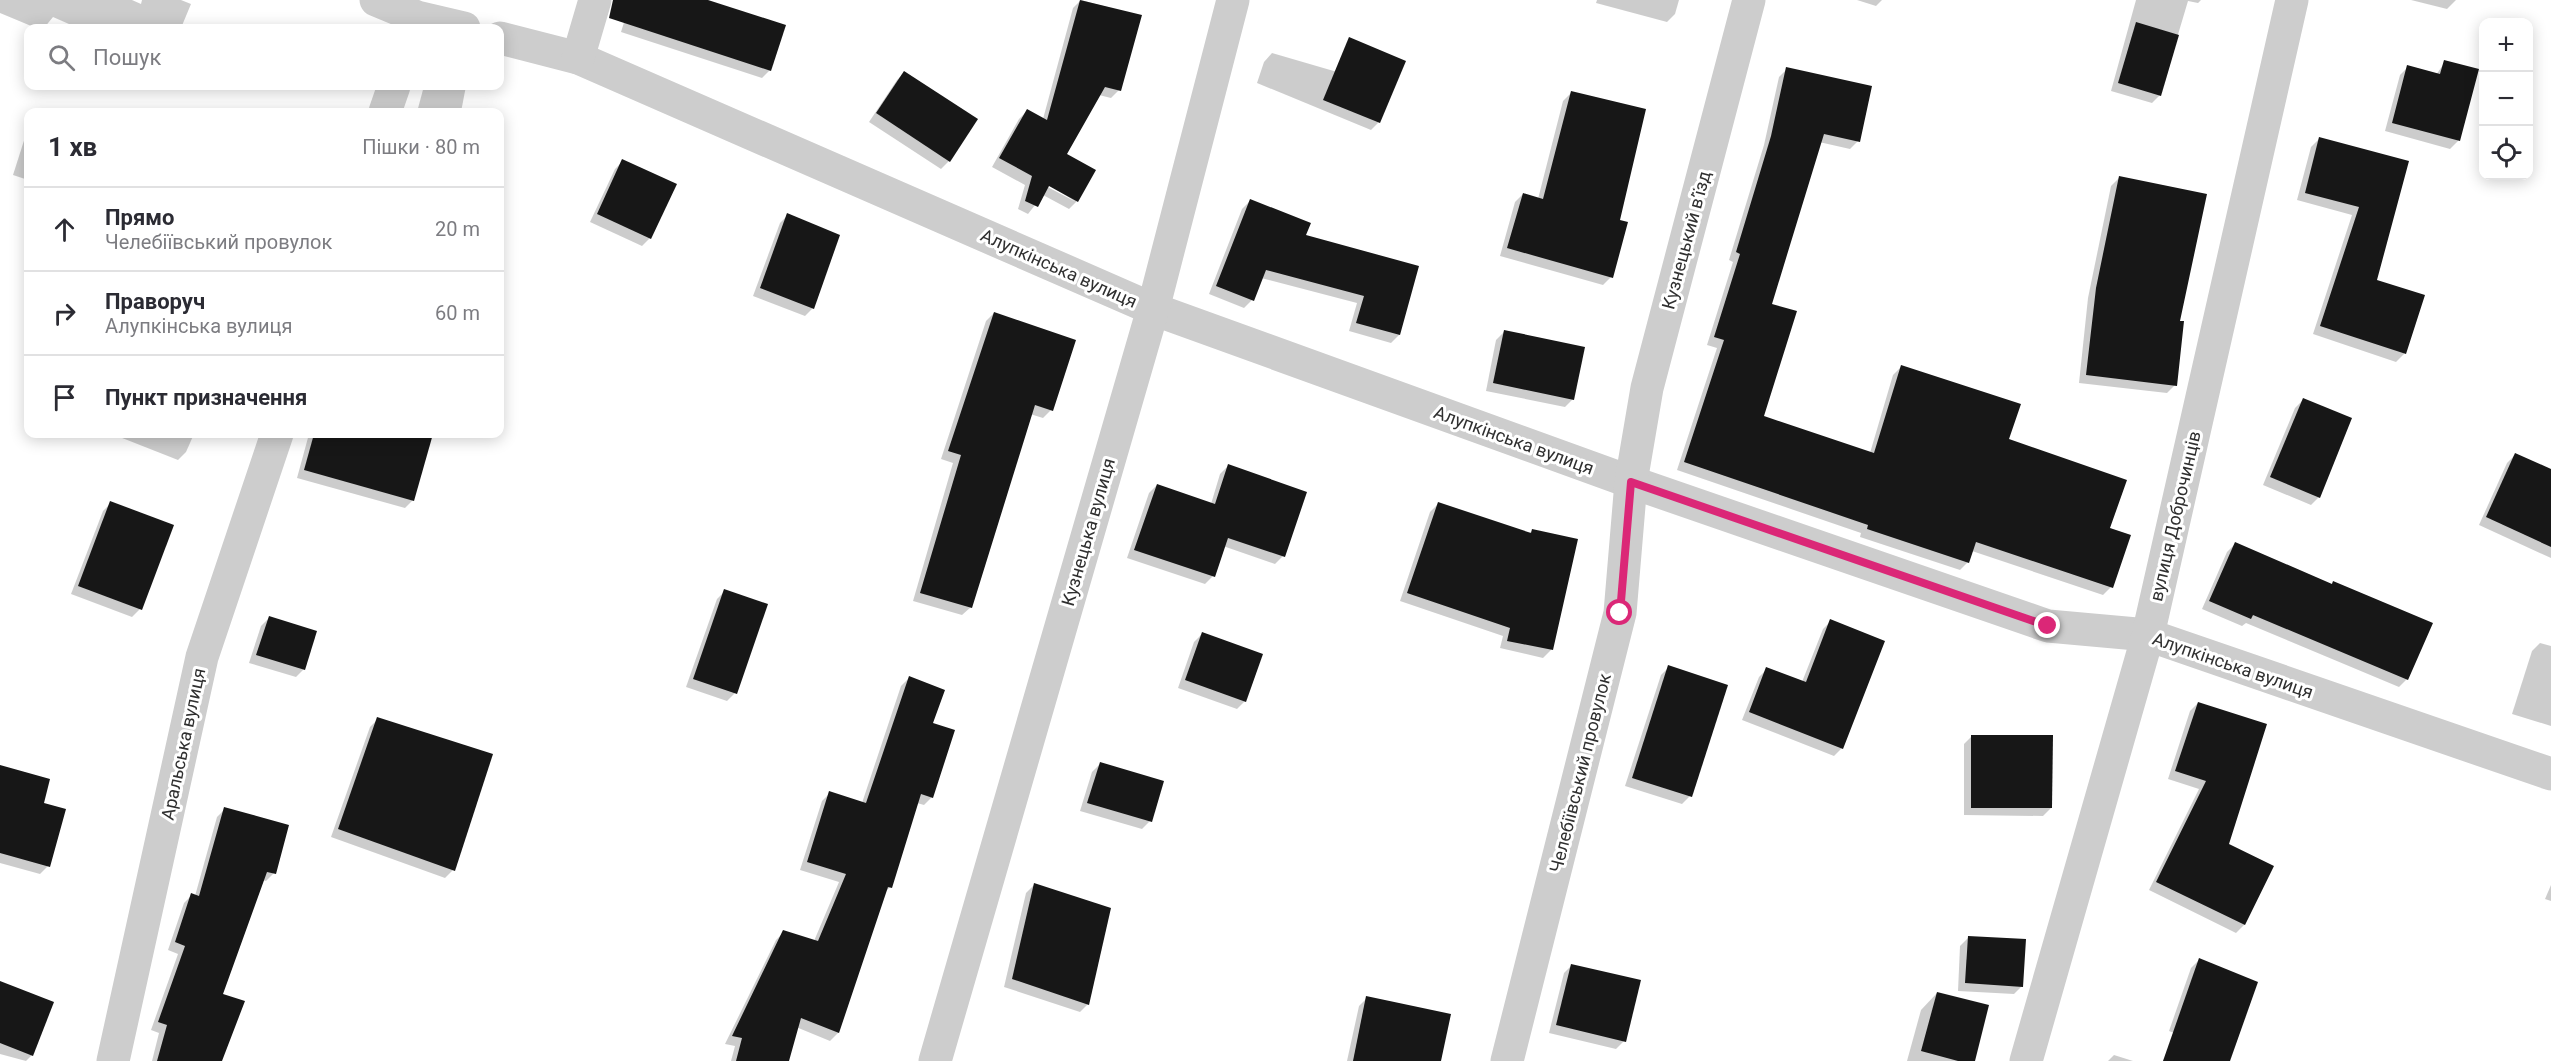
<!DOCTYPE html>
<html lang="uk">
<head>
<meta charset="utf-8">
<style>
  :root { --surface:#fff; --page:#f2f2f3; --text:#2b2b33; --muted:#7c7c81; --line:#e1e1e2 }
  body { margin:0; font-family:Roboto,sans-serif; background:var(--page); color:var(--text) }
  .controls { position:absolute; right:18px; top:18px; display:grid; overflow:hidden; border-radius:12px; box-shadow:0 3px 15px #0003 }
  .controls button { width:54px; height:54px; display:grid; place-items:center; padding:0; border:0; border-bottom:2px solid var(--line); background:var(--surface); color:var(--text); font:30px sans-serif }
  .stop { position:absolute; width:18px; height:18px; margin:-14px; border:4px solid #db2777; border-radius:50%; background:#fff }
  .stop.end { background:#db2777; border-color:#fff; box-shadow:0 2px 6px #0008 }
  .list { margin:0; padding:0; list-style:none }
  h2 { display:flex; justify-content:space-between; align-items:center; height:78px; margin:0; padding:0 24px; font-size:26px }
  h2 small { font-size:20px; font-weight:400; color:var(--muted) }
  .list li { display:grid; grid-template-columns:39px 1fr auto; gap:18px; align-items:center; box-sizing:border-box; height:84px; padding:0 24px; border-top:2px solid var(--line) }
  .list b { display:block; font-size:22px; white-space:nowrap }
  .list p { margin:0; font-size:20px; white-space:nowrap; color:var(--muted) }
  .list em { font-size:20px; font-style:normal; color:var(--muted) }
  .icon { flex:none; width:33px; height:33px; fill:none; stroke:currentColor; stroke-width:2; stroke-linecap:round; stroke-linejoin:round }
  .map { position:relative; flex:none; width:2551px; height:1061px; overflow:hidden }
  .search { position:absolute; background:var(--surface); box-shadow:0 3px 15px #0003; left:24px; top:24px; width:480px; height:66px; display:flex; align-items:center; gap:15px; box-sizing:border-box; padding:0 21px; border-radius:12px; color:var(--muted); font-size:22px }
  .panel { position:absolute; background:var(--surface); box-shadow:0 3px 15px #0003; left:24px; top:108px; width:480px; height:330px; border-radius:12px }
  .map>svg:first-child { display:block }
  .shadow { fill:#0003 }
  .building { fill:#171717 }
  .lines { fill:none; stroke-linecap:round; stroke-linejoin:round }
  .street { stroke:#cdcdcd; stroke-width:33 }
  .route { stroke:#db2777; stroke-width:8 }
  .labels { text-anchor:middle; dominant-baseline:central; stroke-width:6; stroke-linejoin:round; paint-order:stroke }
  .street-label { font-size:18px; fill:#303030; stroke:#fff }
</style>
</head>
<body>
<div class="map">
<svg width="2551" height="1061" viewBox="0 0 2551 1061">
  <rect width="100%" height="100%" fill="#fff"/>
  <g class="shadow">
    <path d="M 0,0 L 132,0 L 141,4 L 142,0 L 181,0 L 191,4 L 181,28 L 78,28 L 53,17 L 44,28 L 36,28 L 0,13 Z"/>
    <path d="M 631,0 L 703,0 L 770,70 L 762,78 L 621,32 Z"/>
    <path d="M 1081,0 L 1140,16 L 1119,90 L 1111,98 L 1099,95 L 1065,155 L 1094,171 L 1076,202 L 1043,181 L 1042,184 L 1076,202 L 1069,209 L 1043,195 L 1028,214 L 1018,209 L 1025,185 L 992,167 L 1019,119 L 1027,111 L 1043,119 L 1073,8 Z"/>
    <path d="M 1597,0 L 1679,0 L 1675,14 L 1667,22 L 1596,3 Z"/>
    <path d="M 1857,0 L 1882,0 L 1876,6 Z"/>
    <path d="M 2136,0 L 2201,0 L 2198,3 L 2188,1 L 2160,95 L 2152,103 L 2111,91 Z"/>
    <path d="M 2411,0 L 2456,0 L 2447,9 Z"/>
    <path d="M 1272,53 L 1344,74 L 1379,122 L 1371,130 L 1257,83 L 1264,62 Z"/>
    <path d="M 2445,62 L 2458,141 L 2450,149 L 2385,131 L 2400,75 L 2408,67 L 2436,75 Z"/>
    <path d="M 1787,69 L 1858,141 L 1850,149 L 1819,142 L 1770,305 L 1762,417 L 1870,453 L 1893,375 L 1901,367 L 2007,440 L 2108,529 L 2111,587 L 2103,595 L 1972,551 L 1968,562 L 1960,570 L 1860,537 L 1861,533 L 1677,470 L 1717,348 L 1707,345 L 1733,262 L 1729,260 L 1764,145 L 1779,77 Z"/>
    <path d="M 905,72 L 976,120 L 949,161 L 941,169 L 869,122 L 897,80 Z"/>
    <path d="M 424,86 L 466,86 L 461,112 L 417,112 Z"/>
    <path d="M 1571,93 L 1618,221 L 1611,277 L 1603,285 L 1500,256 L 1515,202 L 1523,194 L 1538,199 L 1563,101 Z"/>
    <path d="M 28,128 L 28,180 L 13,175 Z"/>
    <path d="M 2319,139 L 2407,162 L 2375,281 L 2423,296 L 2404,354 L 2396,362 L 2313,334 L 2352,215 L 2297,200 L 2311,147 Z"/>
    <path d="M 623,161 L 650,238 L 642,246 L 590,222 L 615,169 Z"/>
    <path d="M 2119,178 L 2178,322 L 2175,385 L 2167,393 L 2079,383 L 2088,298 L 2111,186 Z"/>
    <path d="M 1250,201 L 1304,236 L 1417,267 L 1399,335 L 1391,343 L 1349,331 L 1357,303 L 1261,278 L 1252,300 L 1244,308 L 1209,294 L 1242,209 Z"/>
    <path d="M 788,215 L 813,308 L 805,316 L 753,296 L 780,223 Z"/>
    <path d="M 994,313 L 1051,410 L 1043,418 L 1030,414 L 971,607 L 962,615 L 913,601 L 953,463 L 941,459 L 986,321 Z"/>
    <path d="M 1504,332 L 1573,399 L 1565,407 L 1486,391 L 1496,340 Z"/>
    <path d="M 2303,400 L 2319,497 L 2311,505 L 2263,485 L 2295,408 Z"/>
    <path d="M 112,434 L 194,434 L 186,452 L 178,460 Z"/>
    <path d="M 309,434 L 432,434 L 413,500 L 405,508 L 297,478 Z"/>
    <path d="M 2515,455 L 2551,471 L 2551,558 L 2479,525 L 2507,463 Z"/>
    <path d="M 1228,466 L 1283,556 L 1275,564 L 1223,546 L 1213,576 L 1205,584 L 1127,558 L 1149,493 L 1157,485 L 1211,504 L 1220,474 Z"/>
    <path d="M 111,503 L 140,609 L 132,617 L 71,594 L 103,511 Z"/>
    <path d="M 1438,504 L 1528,534 L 1532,531 L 1551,650 L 1543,658 L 1500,648 L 1503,636 L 1400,601 L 1430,512 Z"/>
    <path d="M 2235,544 L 2330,586 L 2333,582 L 2407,679 L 2399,687 L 2246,623 L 2242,626 L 2202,609 L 2227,552 Z"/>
    <path d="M 725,591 L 766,605 L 735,693 L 727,701 L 686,687 L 717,599 Z"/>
    <path d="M 269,618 L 304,669 L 296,677 L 249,663 L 261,626 Z"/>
    <path d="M 1831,621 L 1842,748 L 1834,756 L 1742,720 L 1759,677 L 1767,669 L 1802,682 L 1823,629 Z"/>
    <path d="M 1202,634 L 1245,701 L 1237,709 L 1178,688 L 1194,642 Z"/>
    <path d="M 2540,643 L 2551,646 L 2551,726 L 2512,714 L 2532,651 Z"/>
    <path d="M 1669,667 L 1690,796 L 1682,804 L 1625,786 L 1661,675 Z"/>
    <path d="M 909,678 L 932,723 L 932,797 L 924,805 L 917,803 L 890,887 L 884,893 L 838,1033 L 830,1041 L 796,1027 L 787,1061 L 731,1061 L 735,1046 L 725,1044 L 776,940 L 784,932 L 814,941 L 839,882 L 800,870 L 822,801 L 830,793 L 862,803 L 901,686 Z"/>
    <path d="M 2198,703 L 2227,845 L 2272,867 L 2244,925 L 2236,933 L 2149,890 L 2199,789 L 2168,779 L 2190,711 Z"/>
    <path d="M 378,719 L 453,870 L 445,878 L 331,837 L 370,727 Z"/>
    <path d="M 1972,736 L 2051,808 L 2043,816 L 1964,815 L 1964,744 Z"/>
    <path d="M 1100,764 L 1150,821 L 1142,829 L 1080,811 L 1092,772 Z"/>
    <path d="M 0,774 L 42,804 L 48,866 L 40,874 L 0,863 Z"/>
    <path d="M 225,809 L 274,873 L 266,881 L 262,880 L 221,995 L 213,1061 L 152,1061 L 159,1033 L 151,1030 L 178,954 L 168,950 L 184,903 L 192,895 L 195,896 L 217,817 Z"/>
    <path d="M 1034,885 L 1088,1004 L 1080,1012 L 1004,987 L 1026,893 Z"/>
    <path d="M 2551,885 L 2551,901 L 2545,899 Z"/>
    <path d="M 1968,938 L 2022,986 L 2014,994 L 1958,991 L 1960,946 Z"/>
    <path d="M 2199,960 L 2226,1054 L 2169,1031 L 2191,968 Z"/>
    <path d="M 1572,965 L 1624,1041 L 1616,1049 L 1549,1033 L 1564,973 Z"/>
    <path d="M 0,983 L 32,1055 L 26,1061 L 0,1054 Z"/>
    <path d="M 1937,993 L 1973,1061 L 1907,1061 L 1921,1010 Z"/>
    <path d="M 1367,998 L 1440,1061 L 1347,1061 L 1359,1006 Z"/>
    <path d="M 2114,1055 L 2133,1061 L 2108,1061 Z"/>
  </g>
  <g class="building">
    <path d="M 613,0 L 708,0 L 786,25 L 771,71 L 609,18 Z"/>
    <path d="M 1080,0 L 1142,15 L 1121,91 L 1105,87 L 1067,154 L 1096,170 L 1078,202 L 1049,186 L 1038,207 L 1025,201 L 1032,176 L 999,158 L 1027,109 L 1047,120 Z"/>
    <path d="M 2136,22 L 2179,35 L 2161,96 L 2118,83 Z"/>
    <path d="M 1349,37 L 1406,61 L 1380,123 L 1323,100 Z"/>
    <path d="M 2444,60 L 2479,69 L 2460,141 L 2392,123 L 2407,65 L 2440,74 Z"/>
    <path d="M 1786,67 L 1872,86 L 1860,142 L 1824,134 L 1772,304 L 1797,311 L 1764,416 L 1874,453 L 1901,365 L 2021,404 L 2009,439 L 2127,480 L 2110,528 L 2131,535 L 2113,588 L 1976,542 L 1969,563 L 1867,529 L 1868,525 L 1684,462 L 1724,340 L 1714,337 L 1740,254 L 1736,252 L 1771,136 Z"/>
    <path d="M 904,71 L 978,119 L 950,162 L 876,113 Z"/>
    <path d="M 1571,91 L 1646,109 L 1620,220 L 1628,222 L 1613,278 L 1507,248 L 1523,193 L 1543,199 Z"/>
    <path d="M 2319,137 L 2409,161 L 2377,280 L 2425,295 L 2406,354 L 2320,326 L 2359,207 L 2305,193 Z"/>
    <path d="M 622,159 L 677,184 L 651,239 L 597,214 Z"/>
    <path d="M 2119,176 L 2207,194 L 2180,321 L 2184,321 L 2177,386 L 2086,375 L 2096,288 Z"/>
    <path d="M 1250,199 L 1311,223 L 1306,235 L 1419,266 L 1400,335 L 1356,323 L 1364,296 L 1266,270 L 1254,301 L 1216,286 Z"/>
    <path d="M 787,213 L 840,235 L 814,309 L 760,288 Z"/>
    <path d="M 994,312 L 1076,340 L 1053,411 L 1035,405 L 972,608 L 920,593 L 961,455 L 948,451 Z"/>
    <path d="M 1504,330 L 1585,347 L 1574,400 L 1493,383 Z"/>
    <path d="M 2303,398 L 2352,418 L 2320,498 L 2270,477 Z"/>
    <path d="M 314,434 L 433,434 L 414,501 L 304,470 Z"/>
    <path d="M 2515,453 L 2551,469 L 2551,547 L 2486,517 Z"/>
    <path d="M 1228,464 L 1307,492 L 1285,557 L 1228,538 L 1215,577 L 1134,550 L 1157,484 L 1215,504 Z"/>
    <path d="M 110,501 L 174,525 L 142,610 L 78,586 Z"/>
    <path d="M 1438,502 L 1531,533 L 1532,529 L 1578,539 L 1553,650 L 1507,641 L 1510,628 L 1407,593 Z"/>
    <path d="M 2235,542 L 2332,584 L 2333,581 L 2433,623 L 2408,680 L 2253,615 L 2251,619 L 2209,601 Z"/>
    <path d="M 724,589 L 768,604 L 737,694 L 693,679 Z"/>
    <path d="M 269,616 L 317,631 L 305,670 L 256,655 Z"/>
    <path d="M 1830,619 L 1885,641 L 1843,749 L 1749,712 L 1766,667 L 1806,682 Z"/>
    <path d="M 1202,632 L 1263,654 L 1246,702 L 1185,680 Z"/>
    <path d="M 1668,665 L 1728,685 L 1692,797 L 1632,778 Z"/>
    <path d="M 909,676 L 945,690 L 933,723 L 955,730 L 933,798 L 921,794 L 892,888 L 888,887 L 839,1033 L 801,1018 L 789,1061 L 736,1061 L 742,1038 L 732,1036 L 783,930 L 818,941 L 846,874 L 807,862 L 829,791 L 866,803 Z"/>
    <path d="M 2198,702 L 2267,724 L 2229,844 L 2274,866 L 2245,925 L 2156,882 L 2206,781 L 2175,771 Z"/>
    <path d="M 377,717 L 493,754 L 455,871 L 338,829 Z"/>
    <path d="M 1971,735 L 2053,735 L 2052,808 L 1971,808 Z"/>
    <path d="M 1100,762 L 1164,781 L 1152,822 L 1087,803 Z"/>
    <path d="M 0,765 L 50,779 L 44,803 L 66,809 L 50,867 L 0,853 Z"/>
    <path d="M 224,807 L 289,825 L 276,874 L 267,872 L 223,994 L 245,1001 L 222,1061 L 157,1061 L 167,1025 L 158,1022 L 185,946 L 175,942 L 191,893 L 199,896 Z"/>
    <path d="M 1034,883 L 1111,908 L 1089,1005 L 1012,979 Z"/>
    <path d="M 1968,936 L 2026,939 L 2023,987 L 1965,983 Z"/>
    <path d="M 2199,958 L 2258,982 L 2230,1061 L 2163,1061 Z"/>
    <path d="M 1571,964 L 1641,980 L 1626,1042 L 1556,1025 Z"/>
    <path d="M 0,981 L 54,1002 L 33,1056 L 0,1043 Z"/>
    <path d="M 1937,992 L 1989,1005 L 1975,1061 L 1958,1061 L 1921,1051 Z"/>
    <path d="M 1366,996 L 1451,1014 L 1441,1061 L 1353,1061 Z"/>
  </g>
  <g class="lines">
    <g class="street">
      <path d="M 376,0 L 417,17 L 464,28"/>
      <path d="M 500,38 L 578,58 L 1153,309 L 1631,482 L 2048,626 L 2148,635 L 2551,774"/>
      <path d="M 578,58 L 595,0"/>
      <path d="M 385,112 L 394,86"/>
      <path d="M 113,1061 L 202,657 L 277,434"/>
      <path d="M 935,1061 L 1153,309 L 1233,0"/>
      <path d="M 1507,1061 L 1620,613 L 1631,482 L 1647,388 L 1749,0"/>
      <path d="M 2026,1061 L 2148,635 L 2292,0"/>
    </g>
  </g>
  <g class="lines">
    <path class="route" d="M 1620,613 L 1631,482 L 2048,626"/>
  </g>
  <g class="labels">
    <g class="street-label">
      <text transform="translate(1686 240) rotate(-75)">Кузнецький в’їзд</text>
      <text transform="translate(1059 268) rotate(24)">Алупкінська вулиця</text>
      <text transform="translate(1514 440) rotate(20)">Алупкінська вулиця</text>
      <text transform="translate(2175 516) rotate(-77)">вулиця Доброчинців</text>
      <text transform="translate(1088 532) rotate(-74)">Кузнецька вулиця</text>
      <text transform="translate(2233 665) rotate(19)">Алупкінська вулиця</text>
      <text transform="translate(183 744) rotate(-78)">Аральська вулиця</text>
      <text transform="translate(1580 773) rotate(-76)">Челебіївський провулок</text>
    </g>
  </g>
</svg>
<div class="controls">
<button>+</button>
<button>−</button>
<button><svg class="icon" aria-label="locate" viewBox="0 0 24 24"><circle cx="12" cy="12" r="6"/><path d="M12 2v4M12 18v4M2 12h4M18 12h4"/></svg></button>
</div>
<div class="stop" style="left:1620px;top:613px"></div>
<div class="stop end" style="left:2048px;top:626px"></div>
<div class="search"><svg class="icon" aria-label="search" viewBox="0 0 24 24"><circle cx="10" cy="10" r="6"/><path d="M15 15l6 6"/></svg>Пошук</div>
<section class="panel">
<h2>1 хв<small>Пішки · 80 m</small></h2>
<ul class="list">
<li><svg class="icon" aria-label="ahead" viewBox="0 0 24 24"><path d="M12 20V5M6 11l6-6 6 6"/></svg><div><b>Прямо</b><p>Челебіївський провулок</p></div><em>20 m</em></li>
<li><svg class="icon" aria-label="right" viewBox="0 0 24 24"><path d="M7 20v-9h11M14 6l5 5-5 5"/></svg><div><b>Праворуч</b><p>Алупкінська вулиця</p></div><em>60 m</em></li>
<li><svg class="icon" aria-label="arrive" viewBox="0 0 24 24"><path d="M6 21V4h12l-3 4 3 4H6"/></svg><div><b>Пункт призначення</b></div></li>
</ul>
</section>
</div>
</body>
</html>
